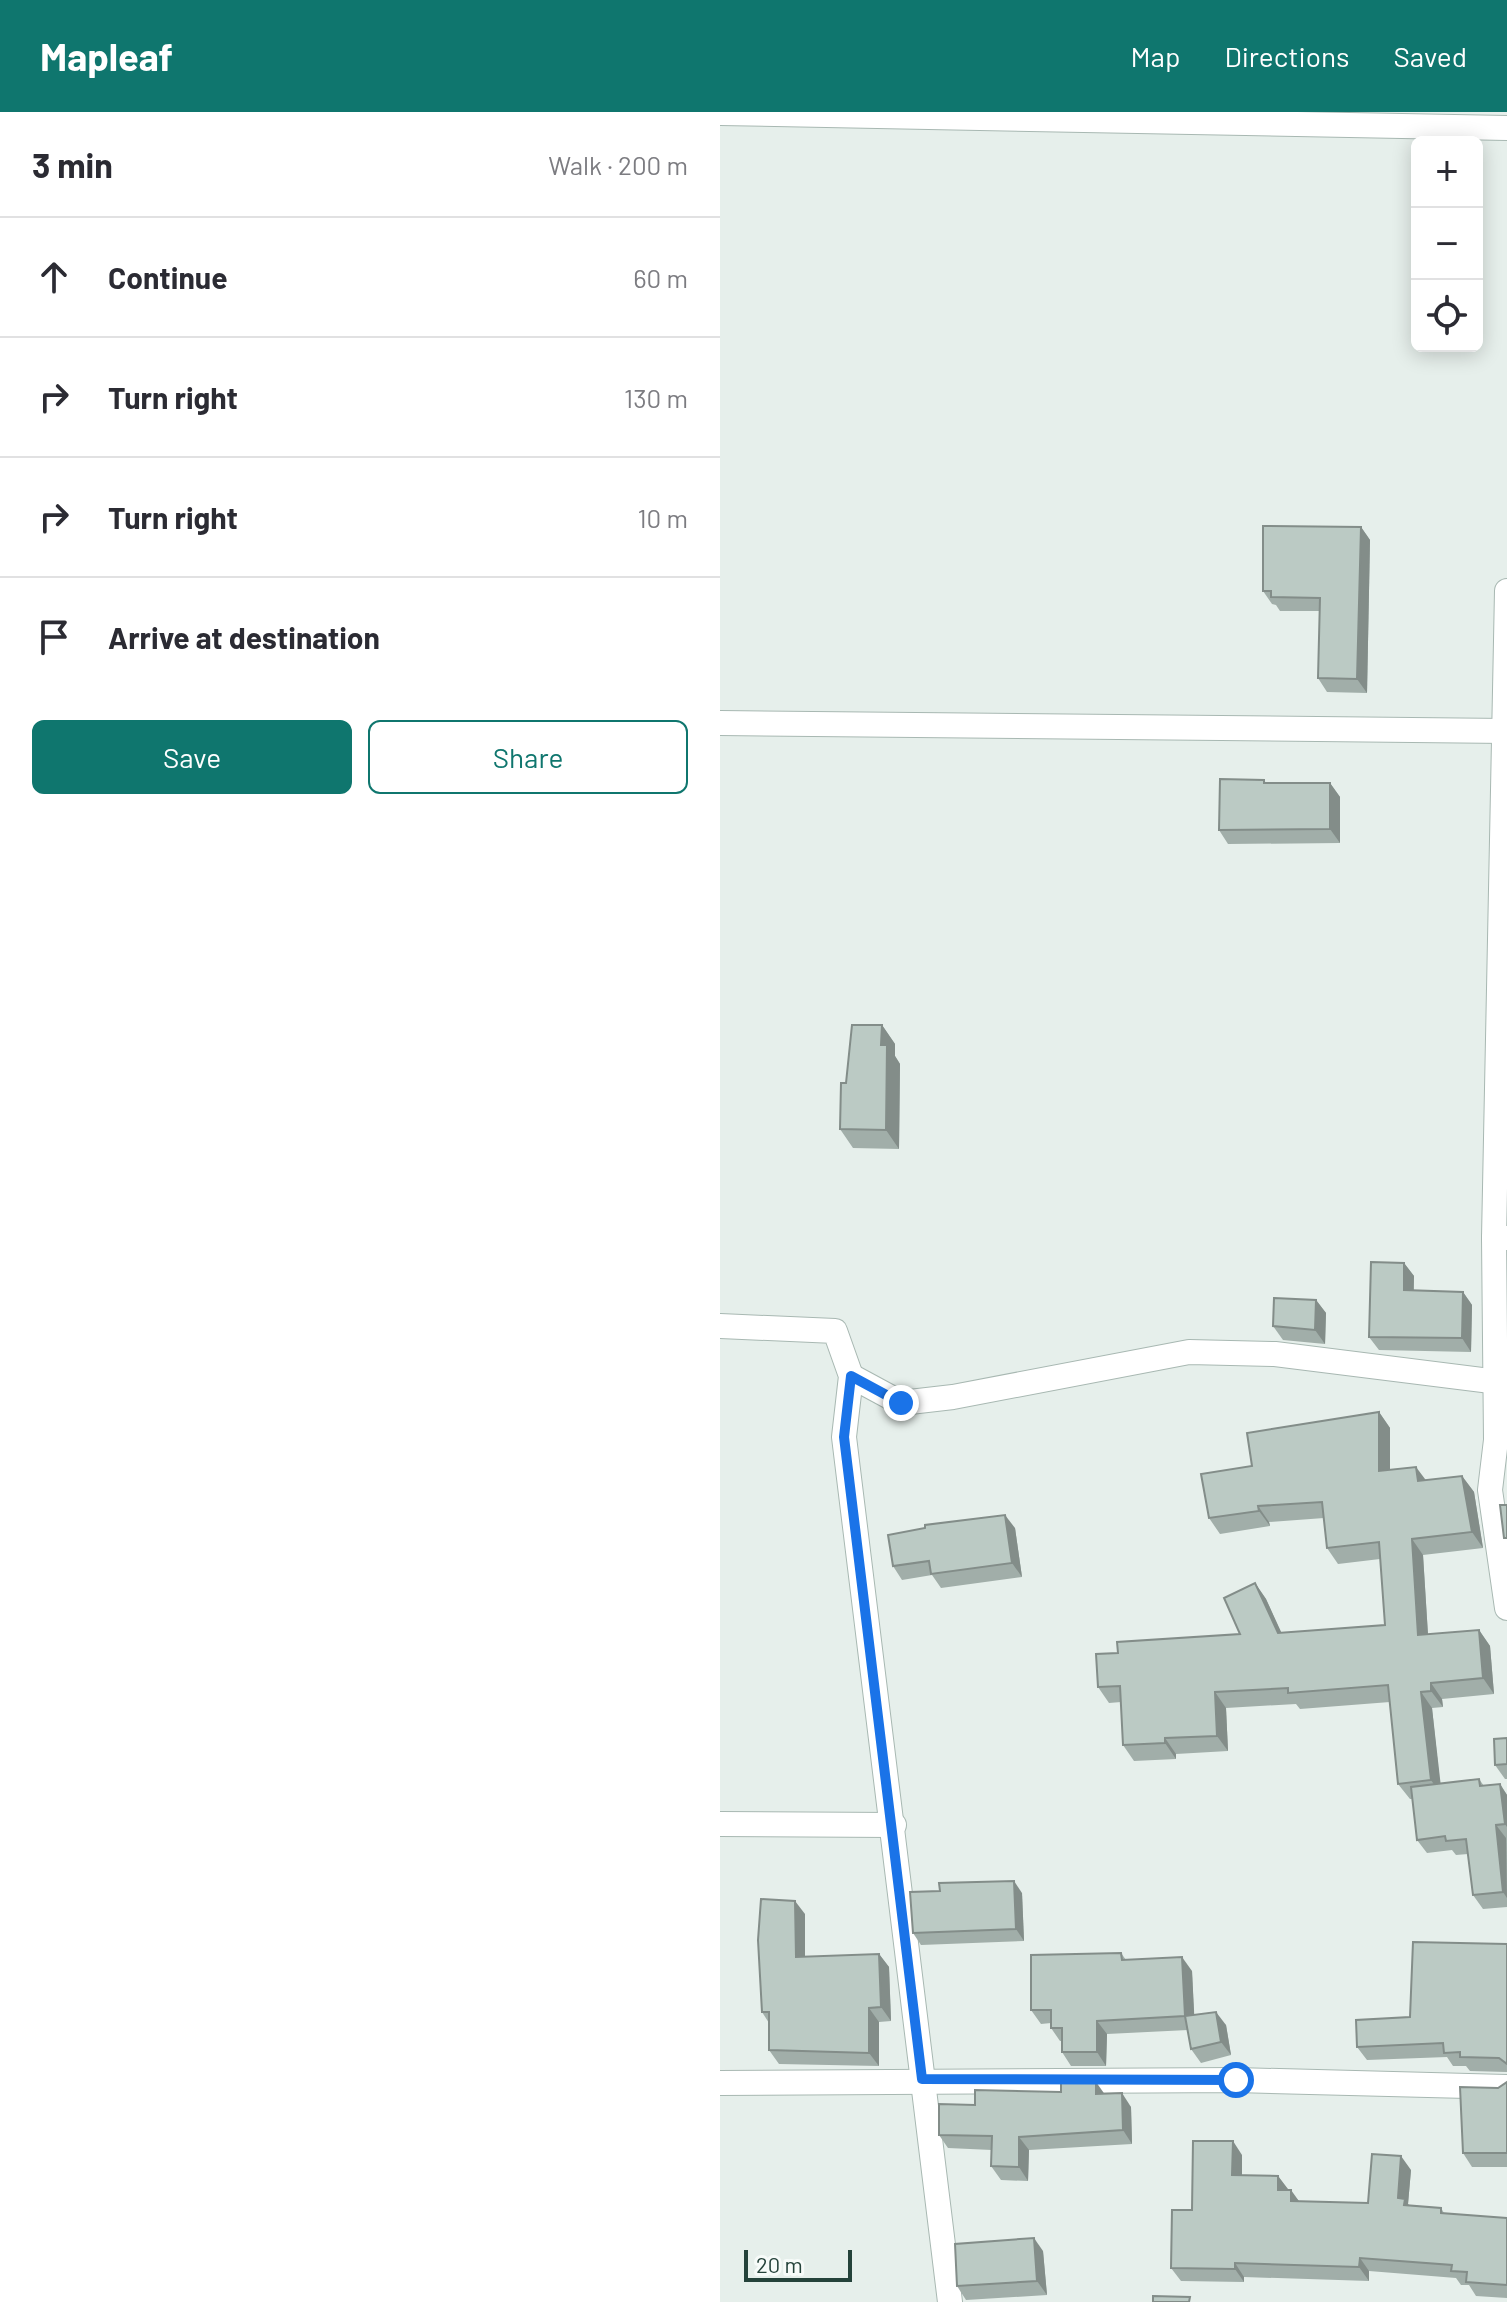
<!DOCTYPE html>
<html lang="en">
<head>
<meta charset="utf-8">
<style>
  :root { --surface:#fff; --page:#f2f2f3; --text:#2b2b33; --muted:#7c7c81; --line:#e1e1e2; --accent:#0f766e }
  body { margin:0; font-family:Barlow,sans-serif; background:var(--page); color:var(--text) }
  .controls { position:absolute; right:24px; top:24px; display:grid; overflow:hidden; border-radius:12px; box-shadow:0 4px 20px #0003 }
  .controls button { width:72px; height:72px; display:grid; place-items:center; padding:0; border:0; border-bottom:2px solid var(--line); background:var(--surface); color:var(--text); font:40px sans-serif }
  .scale { position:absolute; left:24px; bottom:20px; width:108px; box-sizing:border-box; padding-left:8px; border:4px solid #24423a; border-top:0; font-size:22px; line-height:28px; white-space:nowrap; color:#24423a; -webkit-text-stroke:6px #f7fbf9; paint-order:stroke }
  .stop { position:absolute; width:24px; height:24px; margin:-18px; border:6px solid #1a73e8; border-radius:50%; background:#fff }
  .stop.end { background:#1a73e8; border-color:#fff; box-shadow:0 2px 8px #0008 }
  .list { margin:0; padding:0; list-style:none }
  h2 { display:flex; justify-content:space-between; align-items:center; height:104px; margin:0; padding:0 32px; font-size:34px }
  h2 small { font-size:26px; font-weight:400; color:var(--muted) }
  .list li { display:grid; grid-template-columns:52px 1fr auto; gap:24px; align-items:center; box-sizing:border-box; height:120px; padding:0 32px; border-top:2px solid var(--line) }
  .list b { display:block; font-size:30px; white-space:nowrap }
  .list em { font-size:26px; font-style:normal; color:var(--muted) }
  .actions { display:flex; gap:16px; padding:24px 32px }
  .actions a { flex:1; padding:18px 0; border:2px solid var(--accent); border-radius:12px; text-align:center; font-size:28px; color:var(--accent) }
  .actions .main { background:var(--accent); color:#fff }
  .icon { flex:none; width:44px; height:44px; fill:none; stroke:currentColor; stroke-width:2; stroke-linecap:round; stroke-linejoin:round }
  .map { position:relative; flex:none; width:787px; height:2190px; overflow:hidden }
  header { display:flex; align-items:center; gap:48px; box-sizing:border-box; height:112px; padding:0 40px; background:var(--accent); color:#fff }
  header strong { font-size:38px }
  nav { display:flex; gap:44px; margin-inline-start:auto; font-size:28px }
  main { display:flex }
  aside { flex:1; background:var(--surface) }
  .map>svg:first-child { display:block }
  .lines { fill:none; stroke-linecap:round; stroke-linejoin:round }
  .street-casing { stroke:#a8b8b2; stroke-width:26 }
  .street { stroke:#fff; stroke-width:24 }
  .wall { fill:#a1aea9 }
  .shaded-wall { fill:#838d89 }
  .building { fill:#bbcac4; stroke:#838d89; stroke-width:2 }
  .route { stroke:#1a73e8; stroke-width:10 }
</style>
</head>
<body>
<header>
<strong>Mapleaf</strong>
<nav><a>Map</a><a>Directions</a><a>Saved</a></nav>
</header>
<main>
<aside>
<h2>3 min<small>Walk · 200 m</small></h2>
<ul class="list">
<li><svg class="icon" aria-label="ahead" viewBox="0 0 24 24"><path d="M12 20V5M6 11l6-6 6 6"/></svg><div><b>Continue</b></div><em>60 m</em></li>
<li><svg class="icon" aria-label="right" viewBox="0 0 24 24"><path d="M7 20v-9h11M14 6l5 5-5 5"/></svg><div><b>Turn right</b></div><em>130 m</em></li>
<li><svg class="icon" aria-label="right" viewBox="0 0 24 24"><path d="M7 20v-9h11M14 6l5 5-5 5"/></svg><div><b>Turn right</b></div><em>10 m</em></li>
<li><svg class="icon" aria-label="arrive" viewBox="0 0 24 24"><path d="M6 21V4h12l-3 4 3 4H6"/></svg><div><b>Arrive at destination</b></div></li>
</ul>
<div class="actions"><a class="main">Save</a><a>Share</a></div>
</aside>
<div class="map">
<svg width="787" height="2190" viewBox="0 0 787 2190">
  <rect width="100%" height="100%" fill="#e6efeb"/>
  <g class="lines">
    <g class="street-casing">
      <g id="street">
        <path d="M 0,1 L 787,16"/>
        <path d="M 787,479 L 774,1126 L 787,1126"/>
        <path d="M 0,611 L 787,619"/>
        <path d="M 774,1126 L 776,1328 L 770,1378 L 787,1496"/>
        <path d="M 0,1214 L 115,1219 L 131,1264 L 124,1325 L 230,2190"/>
        <path d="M 131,1264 L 181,1291 L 233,1285 L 469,1240 L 555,1242 L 787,1271"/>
        <path d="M 0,1712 L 174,1713"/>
        <path d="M 0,1971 L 516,1968 L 787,1975"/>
      </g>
    </g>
    <use href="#street" class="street"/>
  </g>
  <g class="wall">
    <path d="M 641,415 L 650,428 L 647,581 L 607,580 L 598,566 L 600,499 L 560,499 L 556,493 L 552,492 L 543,479 Z"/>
    <path d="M 544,668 L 546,671 L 610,671 L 620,685 L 620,731 L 508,732 L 499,718 Z"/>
    <path d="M 162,913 L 175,932 L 175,944 L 180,952 L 179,1037 L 133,1036 L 120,1017 L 126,971 Z"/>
    <path d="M 684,1151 L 694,1164 L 694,1178 L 743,1180 L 752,1193 L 751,1240 L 659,1238 L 649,1225 Z"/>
    <path d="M 596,1188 L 606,1201 L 605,1232 L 563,1228 L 553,1214 Z"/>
    <path d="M 659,1300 L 670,1316 L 670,1358 L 706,1368 L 742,1364 L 754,1380 L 763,1436 L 703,1443 L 708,1523 L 759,1518 L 770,1534 L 774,1582 L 722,1587 L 723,1595 L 712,1596 L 720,1672 L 759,1667 L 764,1674 L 780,1672 L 787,1683 L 787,1795 L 763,1797 L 753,1783 L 748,1742 L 736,1743 L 732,1738 L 707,1741 L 697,1728 L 693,1687 L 690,1687 L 678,1672 L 670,1590 L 580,1597 L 576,1592 L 506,1596 L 508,1639 L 456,1642 L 456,1647 L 414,1649 L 403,1633 L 401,1590 L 389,1591 L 378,1575 L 398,1541 L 520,1522 L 535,1471 L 546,1487 L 561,1521 L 665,1513 L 660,1447 L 618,1452 L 607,1436 L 604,1406 L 549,1410 L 550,1414 L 500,1422 L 489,1406 L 532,1354 Z"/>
    <path d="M 295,1416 L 302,1465 L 221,1476 L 212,1463 L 182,1468 L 173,1454 Z"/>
    <path d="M 787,1626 L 787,1667 L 785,1667 L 775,1653 Z"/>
    <path d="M 302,1781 L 304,1829 L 201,1833 L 193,1821 Z"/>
    <path d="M 85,1802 L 85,1845 L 159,1842 L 169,1855 L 171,1909 L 159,1910 L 159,1954 L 59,1952 L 49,1938 L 49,1911 L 42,1900 Z"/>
    <path d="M 787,1832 L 787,1960 L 750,1959 L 746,1954 L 733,1954 L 727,1945 L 647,1948 L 637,1935 L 690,1905 Z"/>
    <path d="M 401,1841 L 406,1848 L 472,1859 L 474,1903 L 506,1913 L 511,1943 L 481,1951 L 471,1937 L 468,1918 L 387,1922 L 386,1954 L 351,1954 L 342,1940 L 342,1929 L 340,1929 L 331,1916 L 331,1911 L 321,1912 L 311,1898 Z"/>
    <path d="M 787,1970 L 787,2055 L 752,2055 L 743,2041 L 778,1976 Z"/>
    <path d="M 384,1981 L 411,1995 L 412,2032 L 309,2038 L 308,2069 L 281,2068 L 271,2054 L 272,2038 L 228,2036 L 219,2023 Z"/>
    <path d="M 522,2043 L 522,2063 L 558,2064 L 568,2078 L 579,2089 L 648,2091 L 691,2058 L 688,2092 L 689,2094 L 721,2096 L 724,2101 L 787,2106 L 787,2186 L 756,2184 L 749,2173 L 741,2173 L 736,2166 L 649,2159 L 649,2169 L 524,2165 L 524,2170 L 461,2169 L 451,2156 L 472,2098 Z"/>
    <path d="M 323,2139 L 327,2183 L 246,2188 L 237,2174 Z"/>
  </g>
  <g class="shaded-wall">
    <path d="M 641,415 L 650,428 L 647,581 L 637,567 Z"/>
    <path d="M 610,671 L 620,685 L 620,731 L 610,717 Z"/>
    <path d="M 162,913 L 175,932 L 175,944 L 180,952 L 179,1037 L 166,1018 L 161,933 Z"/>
    <path d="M 684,1151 L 694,1164 L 693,1192 L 684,1178 Z"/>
    <path d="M 743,1180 L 752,1193 L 751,1240 L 742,1226 Z"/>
    <path d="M 596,1188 L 606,1201 L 605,1232 L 595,1218 Z"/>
    <path d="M 659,1300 L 670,1316 L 670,1375 L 659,1359 Z"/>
    <path d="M 696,1355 L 708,1371 L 698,1369 Z"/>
    <path d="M 742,1364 L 754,1380 L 763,1436 L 752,1420 Z"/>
    <path d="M 538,1394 L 549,1410 L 550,1414 L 539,1399 Z"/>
    <path d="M 285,1403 L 295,1416 L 302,1465 L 292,1451 Z"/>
    <path d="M 692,1427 L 703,1443 L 709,1539 L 698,1523 Z"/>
    <path d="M 535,1471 L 546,1487 L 569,1537 L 558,1521 Z"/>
    <path d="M 759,1518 L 770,1534 L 774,1582 L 763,1566 Z"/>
    <path d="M 711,1571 L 722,1587 L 723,1595 L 711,1579 Z"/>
    <path d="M 495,1580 L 506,1596 L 508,1639 L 497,1624 Z"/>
    <path d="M 701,1580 L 712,1596 L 722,1684 L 711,1668 Z"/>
    <path d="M 445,1626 L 456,1642 L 456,1647 L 445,1631 Z"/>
    <path d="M 780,1672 L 787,1683 L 787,1715 L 785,1712 Z"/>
    <path d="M 776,1713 L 786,1726 L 787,1786 L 783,1780 Z"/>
    <path d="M 294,1769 L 302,1781 L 304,1829 L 296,1817 Z"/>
    <path d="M 75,1789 L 85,1802 L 85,1859 L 76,1845 Z"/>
    <path d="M 159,1842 L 169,1855 L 171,1909 L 161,1895 Z"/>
    <path d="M 462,1845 L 472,1859 L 475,1918 L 465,1904 Z"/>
    <path d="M 149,1896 L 159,1910 L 159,1954 L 149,1941 Z"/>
    <path d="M 496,1900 L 506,1913 L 511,1943 L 501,1930 Z"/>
    <path d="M 377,1909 L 387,1922 L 386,1954 L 377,1940 Z"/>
    <path d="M 376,1970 L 386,1984 L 376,1982 Z"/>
    <path d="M 402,1981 L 411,1995 L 412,2032 L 403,2018 Z"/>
    <path d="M 299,2025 L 309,2038 L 308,2069 L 299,2055 Z"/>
    <path d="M 513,2029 L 522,2043 L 522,2076 L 512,2063 Z"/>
    <path d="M 681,2044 L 691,2058 L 688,2092 L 694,2100 L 687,2100 L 678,2086 Z"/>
    <path d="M 558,2064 L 568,2077 L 567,2091 L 558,2078 Z"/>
    <path d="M 571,2078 L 581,2092 L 571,2089 Z"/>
    <path d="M 314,2126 L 323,2139 L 327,2183 L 317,2169 Z"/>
    <path d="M 640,2146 L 649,2159 L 649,2169 L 639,2155 Z"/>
    <path d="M 515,2151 L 524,2165 L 524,2170 L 515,2157 Z"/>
  </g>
  <g class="building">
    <path d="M 543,414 L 641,415 L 637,567 L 598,566 L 600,486 L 551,485 L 551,479 L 543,479 Z"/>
    <path d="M 500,667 L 544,668 L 544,671 L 610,671 L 610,717 L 499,718 Z"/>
    <path d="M 132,913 L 162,913 L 161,933 L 167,933 L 166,1018 L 120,1017 L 121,971 L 126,971 Z"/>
    <path d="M 651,1150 L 684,1151 L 684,1178 L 743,1180 L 742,1226 L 649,1225 Z"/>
    <path d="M 554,1186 L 596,1188 L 595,1218 L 553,1214 Z"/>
    <path d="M 659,1300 L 659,1359 L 696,1355 L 698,1369 L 742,1364 L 752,1420 L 692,1427 L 698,1523 L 759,1518 L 763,1566 L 711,1571 L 711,1579 L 701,1580 L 711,1668 L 678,1672 L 668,1573 L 568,1581 L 568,1576 L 495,1580 L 497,1624 L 445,1626 L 445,1631 L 403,1633 L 400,1574 L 378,1575 L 376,1542 L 398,1541 L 397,1530 L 520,1522 L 504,1486 L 535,1471 L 558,1521 L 665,1513 L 659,1430 L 607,1436 L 602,1390 L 538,1394 L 539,1399 L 489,1406 L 481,1362 L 532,1354 L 527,1321 Z"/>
    <path d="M 780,1393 L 787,1393 L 787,1426 L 784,1426 Z"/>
    <path d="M 285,1403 L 292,1451 L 211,1462 L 209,1449 L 173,1454 L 168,1423 L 205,1416 L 205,1413 Z"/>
    <path d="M 787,1626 L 787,1652 L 775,1653 L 774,1627 Z"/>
    <path d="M 759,1667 L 760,1674 L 780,1672 L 785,1712 L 776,1713 L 783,1780 L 753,1783 L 746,1727 L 726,1729 L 725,1724 L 697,1728 L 691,1675 Z"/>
    <path d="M 294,1769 L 296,1817 L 193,1821 L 190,1780 L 220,1779 L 219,1771 Z"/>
    <path d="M 41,1787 L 75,1789 L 76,1845 L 159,1842 L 161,1895 L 149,1896 L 149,1941 L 49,1938 L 49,1900 L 42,1900 L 38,1828 Z"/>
    <path d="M 693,1830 L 787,1832 L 787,1952 L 779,1946 L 740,1945 L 740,1940 L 724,1941 L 723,1931 L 637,1935 L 636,1908 L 690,1905 Z"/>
    <path d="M 401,1841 L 402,1848 L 462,1845 L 465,1904 L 377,1909 L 377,1940 L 342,1940 L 342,1916 L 331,1916 L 331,1898 L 311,1898 L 311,1843 Z"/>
    <path d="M 496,1900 L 501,1930 L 471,1937 L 465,1904 Z"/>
    <path d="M 341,1970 L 376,1970 L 376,1982 L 402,1981 L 403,2018 L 299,2025 L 299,2055 L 271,2054 L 272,2024 L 219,2023 L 219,1992 L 255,1993 L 255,1978 L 341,1980 Z"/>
    <path d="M 787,1970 L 787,2041 L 743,2041 L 740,1975 L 778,1976 Z"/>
    <path d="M 473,2029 L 513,2029 L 512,2063 L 558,2064 L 558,2078 L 571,2078 L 571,2089 L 648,2091 L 652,2042 L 681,2044 L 678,2086 L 685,2087 L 684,2093 L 721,2096 L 721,2101 L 787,2106 L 787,2173 L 746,2170 L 747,2160 L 731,2159 L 732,2153 L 640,2146 L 639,2155 L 515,2151 L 515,2157 L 451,2156 L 452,2098 L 472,2098 Z"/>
    <path d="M 314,2126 L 317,2169 L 237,2174 L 235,2132 Z"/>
    <path d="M 433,2184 L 470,2185 L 469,2190 L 433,2190 Z"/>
  </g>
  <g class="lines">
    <path class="route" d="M 181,1291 L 131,1264 L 124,1325 L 202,1967 L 516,1968"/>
  </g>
</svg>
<div class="controls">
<button>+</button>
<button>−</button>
<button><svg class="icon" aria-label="locate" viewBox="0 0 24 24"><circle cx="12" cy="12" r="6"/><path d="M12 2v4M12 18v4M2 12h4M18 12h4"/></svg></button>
</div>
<div class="scale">20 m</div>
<div class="stop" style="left:516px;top:1968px"></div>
<div class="stop end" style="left:181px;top:1291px"></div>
</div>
</main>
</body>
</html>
